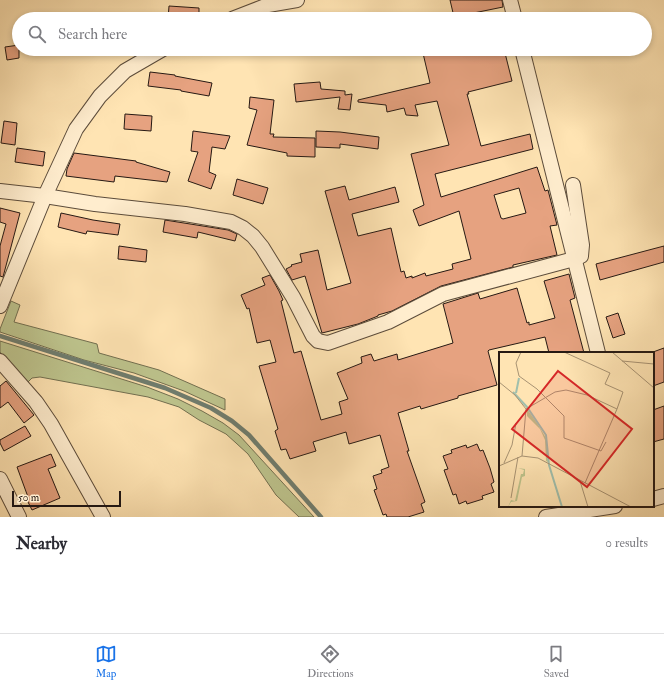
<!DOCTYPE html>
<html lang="en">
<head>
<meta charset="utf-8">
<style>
  :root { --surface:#fff; --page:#f2f2f3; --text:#2b2b33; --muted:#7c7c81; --line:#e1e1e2; --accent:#1a73e8 }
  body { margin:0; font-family:"IM FELL Double Pica",serif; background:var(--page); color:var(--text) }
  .scale { position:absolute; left:12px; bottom:10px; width:109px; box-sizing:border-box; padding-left:4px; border:2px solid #261913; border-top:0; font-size:11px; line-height:14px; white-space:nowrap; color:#261913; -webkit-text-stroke:3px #ffedce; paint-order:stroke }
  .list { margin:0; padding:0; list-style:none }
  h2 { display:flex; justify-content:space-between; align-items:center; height:52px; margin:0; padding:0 16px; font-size:17px }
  h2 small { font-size:13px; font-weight:400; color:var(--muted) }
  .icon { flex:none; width:22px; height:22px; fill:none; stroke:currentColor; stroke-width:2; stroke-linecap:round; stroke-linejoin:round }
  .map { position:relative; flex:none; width:664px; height:517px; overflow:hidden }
  .search { position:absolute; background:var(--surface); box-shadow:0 2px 6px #0003; left:12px; right:12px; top:12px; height:44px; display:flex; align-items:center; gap:10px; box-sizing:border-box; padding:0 14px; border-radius:22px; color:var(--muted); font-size:15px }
  .sheet { height:116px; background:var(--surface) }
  nav { display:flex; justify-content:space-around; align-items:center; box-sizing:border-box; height:56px; border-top:1px solid var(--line); background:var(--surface); font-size:11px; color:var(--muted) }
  nav a { display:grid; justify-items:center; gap:2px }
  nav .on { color:var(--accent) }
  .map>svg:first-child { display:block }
  .green { fill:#bec58e; stroke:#726f50 }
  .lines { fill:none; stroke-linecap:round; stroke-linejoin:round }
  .stream { stroke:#6f7d6f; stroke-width:4.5 }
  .building { fill:#e6a280; stroke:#261913; fill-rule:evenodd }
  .minor-casing { stroke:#5c4c3b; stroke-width:16 }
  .minor { stroke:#ffedce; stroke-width:14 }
  .inset-river { fill:none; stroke:#a0bfad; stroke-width:2 }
  .inset-road { fill:none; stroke:#a89373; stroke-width:1 }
  .view { fill:#d62828; fill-opacity:0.15; stroke:#d62828; stroke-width:2 }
  .inset-edge { fill:none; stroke:#261913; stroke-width:2 }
</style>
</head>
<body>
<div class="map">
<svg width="664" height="517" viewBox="0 0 664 517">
  <rect width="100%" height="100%" fill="#ffe4b3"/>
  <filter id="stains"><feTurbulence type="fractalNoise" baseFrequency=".005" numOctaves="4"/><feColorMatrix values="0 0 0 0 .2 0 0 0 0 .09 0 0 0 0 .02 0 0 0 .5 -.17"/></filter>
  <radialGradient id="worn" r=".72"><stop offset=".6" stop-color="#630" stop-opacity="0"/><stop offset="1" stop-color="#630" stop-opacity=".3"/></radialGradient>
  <g class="green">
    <path d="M 11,301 L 20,305 L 14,322 L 97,344 L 99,353 L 159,370 L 225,399 L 225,410 L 184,391 L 134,373 L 84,360 L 0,332 L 0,329 Z"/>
    <path d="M 0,341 L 147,387 L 178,399 L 202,411 L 223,423 L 239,435 L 314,517 L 299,517 L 276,495 L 248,454 L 236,443 L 226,434 L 199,420 L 179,407 L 148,397 L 40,377 L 32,378 L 28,382 L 0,352 Z"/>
  </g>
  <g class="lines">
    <path class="stream" d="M 0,336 L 165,388 L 211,408 L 232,421 L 249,435 L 321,517"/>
  </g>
  <g class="building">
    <path d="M 450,0 L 502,0 L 503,7 L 454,17 Z"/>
    <path d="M 169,6 L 199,8 L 199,19 L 168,19 Z"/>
    <path d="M 19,45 L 19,58 L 7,60 L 5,47 Z"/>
    <path d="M 422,49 L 504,49 L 512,81 L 468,92 L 469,94 L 467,94 L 481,146 L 530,134 L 533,149 L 435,174 L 441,197 L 537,167 L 545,191 L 548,190 L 557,225 L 550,226 L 557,255 L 513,265 L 513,267 L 441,286 L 392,311 L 378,315 L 378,316 L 358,324 L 322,333 L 305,276 L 292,280 L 286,269 L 292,266 L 291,265 L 302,262 L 300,254 L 318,250 L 327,290 L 351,283 L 325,191 L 345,186 L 349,200 L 395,187 L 399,202 L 352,214 L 358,236 L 391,228 L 401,272 L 404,271 L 406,278 L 412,276 L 412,278 L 425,273 L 426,276 L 453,269 L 452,264 L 471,259 L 459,211 L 419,226 L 413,210 L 424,205 L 411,154 L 449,145 L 437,101 L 415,105 L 418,116 L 406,115 L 404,108 L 387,112 L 386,105 L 358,102 L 358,100 L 430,83 ZM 519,188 L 526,213 L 503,219 L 501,218 L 494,195 Z"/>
    <path d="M 150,72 L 175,75 L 175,76 L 212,83 L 209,96 L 181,91 L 181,90 L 148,86 Z"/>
    <path d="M 320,82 L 321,89 L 345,91 L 345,95 L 352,94 L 350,110 L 338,109 L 340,97 L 296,102 L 294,84 Z"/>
    <path d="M 250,97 L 274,100 L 270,134 L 274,134 L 273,137 L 315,138 L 315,157 L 287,156 L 287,153 L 247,145 L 257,110 L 249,108 Z"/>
    <path d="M 125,114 L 152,116 L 151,131 L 124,129 Z"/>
    <path d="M 4,121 L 17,123 L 15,145 L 1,143 Z"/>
    <path d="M 193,131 L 230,136 L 225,149 L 212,147 L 209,172 L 216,175 L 211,189 L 188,181 L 198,152 L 191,151 Z"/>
    <path d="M 316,131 L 340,132 L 379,137 L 378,149 L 340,144 L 340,148 L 316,147 Z"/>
    <path d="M 17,148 L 45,152 L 43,166 L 15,162 Z"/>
    <path d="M 74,153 L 136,161 L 136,162 L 170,172 L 167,182 L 115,176 L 114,182 L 66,176 L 67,169 Z"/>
    <path d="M 237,179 L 268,188 L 263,204 L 233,195 Z"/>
    <path d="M 0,208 L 20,213 L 3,277 L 0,276 L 0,246 L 6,224 L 0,222 Z"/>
    <path d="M 61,213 L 93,220 L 120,224 L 118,235 L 87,231 L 86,234 L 58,227 Z"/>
    <path d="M 165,220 L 228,230 L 237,234 L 235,241 L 198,232 L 197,238 L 163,232 Z"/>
    <path d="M 119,246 L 147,250 L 146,262 L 118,259 Z"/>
    <path d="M 664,246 L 664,262 L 600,280 L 596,264 Z"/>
    <path d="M 569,274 L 575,298 L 570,300 L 584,353 L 549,353 L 545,337 L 489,350 L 488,351 L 497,385 L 458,396 L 458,398 L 421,409 L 420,406 L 398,413 L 409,451 L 407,451 L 425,502 L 421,504 L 424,512 L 408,517 L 387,517 L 386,514 L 383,515 L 374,490 L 377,489 L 373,476 L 382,473 L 381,470 L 389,467 L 380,435 L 349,444 L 346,432 L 313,442 L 316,451 L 290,459 L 286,449 L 281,450 L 275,431 L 278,429 L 259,366 L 276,362 L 270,340 L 257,343 L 249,308 L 247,309 L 241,295 L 265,285 L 262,278 L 270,275 L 279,291 L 283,300 L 281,301 L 294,353 L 301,351 L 321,420 L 342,414 L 339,402 L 348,399 L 337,373 L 362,363 L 361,357 L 371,354 L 374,361 L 397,354 L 398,360 L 453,343 L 443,304 L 478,293 L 480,299 L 517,288 L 527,323 L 529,322 L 529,325 L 555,318 L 544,281 Z"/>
    <path d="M 618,313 L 625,334 L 613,338 L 606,317 Z"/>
    <path d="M 664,348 L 664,382 L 653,386 L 653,352 Z"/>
    <path d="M 6,381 L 34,415 L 24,423 L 8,402 L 0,408 L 0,386 Z"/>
    <path d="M 664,406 L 664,439 L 653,442 L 653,410 Z"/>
    <path d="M 25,426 L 31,436 L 4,451 L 0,443 L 0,440 Z"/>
    <path d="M 477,444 L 480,451 L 483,450 L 490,468 L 494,482 L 491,484 L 494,492 L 482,496 L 483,499 L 467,504 L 466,501 L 459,504 L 456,494 L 453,495 L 444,470 L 448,469 L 443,456 L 452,453 L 451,450 L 466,445 L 467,448 Z"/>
    <path d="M 51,454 L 56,466 L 48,469 L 60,498 L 32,510 L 26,498 L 28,497 L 17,467 Z"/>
  </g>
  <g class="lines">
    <g class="minor-casing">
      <g id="minor">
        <path d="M 510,0 L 515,19"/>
        <path d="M 232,19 L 268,5 L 297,0"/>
        <path d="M 522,49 L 598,353"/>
        <path d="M 0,191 L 45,196 L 95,204 L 185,214 L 231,222 L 243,228 L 253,236 L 262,247 L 293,297 L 313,336 L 318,341 L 328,343 L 388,322 L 443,294 L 574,259 L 581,256 L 582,245 L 573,185"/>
        <path d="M 0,306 L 45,196 L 76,129 L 100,96 L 125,71 L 163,49"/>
        <path d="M 0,361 L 36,402 L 51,424 L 103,517"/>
        <path d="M 0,479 L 19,517"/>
        <path d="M 653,499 L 664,496"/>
        <path d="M 546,517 L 615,506"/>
      </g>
    </g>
    <use href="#minor" class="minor"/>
  </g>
  <g transform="translate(499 352)">
    <rect width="155" height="155" fill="#ffe4b3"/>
    <path d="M 28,57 L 38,71 L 47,86 L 49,110 L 47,109 L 46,88 L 41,77 L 28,64 ZM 19,116 L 26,117 L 26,124 L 23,125 L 18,149 L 12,150 L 9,155 L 12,148 L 16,149 L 22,122 L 24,122 L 25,118 Z" fill="#bec58e"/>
    <path class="inset-river" d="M 14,40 L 28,55 L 47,83 L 50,113 L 63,155M 17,41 L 20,26"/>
    <path class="inset-road" d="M 22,0 L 17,11 L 20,24 L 38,37 L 65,64 L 65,86 L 102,99 L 107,90M 65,0 L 111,21 L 106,32 L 124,40 L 118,57M 113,0 L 155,36M 123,9 L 155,12M 0,30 L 16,43 L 27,57 L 23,104M 27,57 L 56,40 L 67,38 L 88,43 L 118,57 L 86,131M 5,111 L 13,93 L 17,71M 0,114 L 23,104 L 39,106 L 132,155M 81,129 L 89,155M 12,146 L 19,105"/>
    <path class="view" d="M 59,19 L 133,77 L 88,135 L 13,77 Z"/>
    <rect width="155" height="155" class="inset-edge"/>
  </g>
  <rect width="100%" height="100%" filter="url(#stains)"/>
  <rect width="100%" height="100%" fill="url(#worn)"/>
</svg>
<div class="scale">50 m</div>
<div class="search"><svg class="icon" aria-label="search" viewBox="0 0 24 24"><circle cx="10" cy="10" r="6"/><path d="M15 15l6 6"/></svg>Search here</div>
</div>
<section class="sheet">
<h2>Nearby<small>0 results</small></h2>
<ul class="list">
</ul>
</section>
<nav>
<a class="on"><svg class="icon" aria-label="map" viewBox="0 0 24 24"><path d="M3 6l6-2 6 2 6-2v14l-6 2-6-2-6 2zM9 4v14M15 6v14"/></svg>Map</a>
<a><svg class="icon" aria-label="directions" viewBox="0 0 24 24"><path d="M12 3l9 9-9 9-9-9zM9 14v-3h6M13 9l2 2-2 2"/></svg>Directions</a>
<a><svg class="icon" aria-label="saved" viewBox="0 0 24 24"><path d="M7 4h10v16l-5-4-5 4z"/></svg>Saved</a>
</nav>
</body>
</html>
